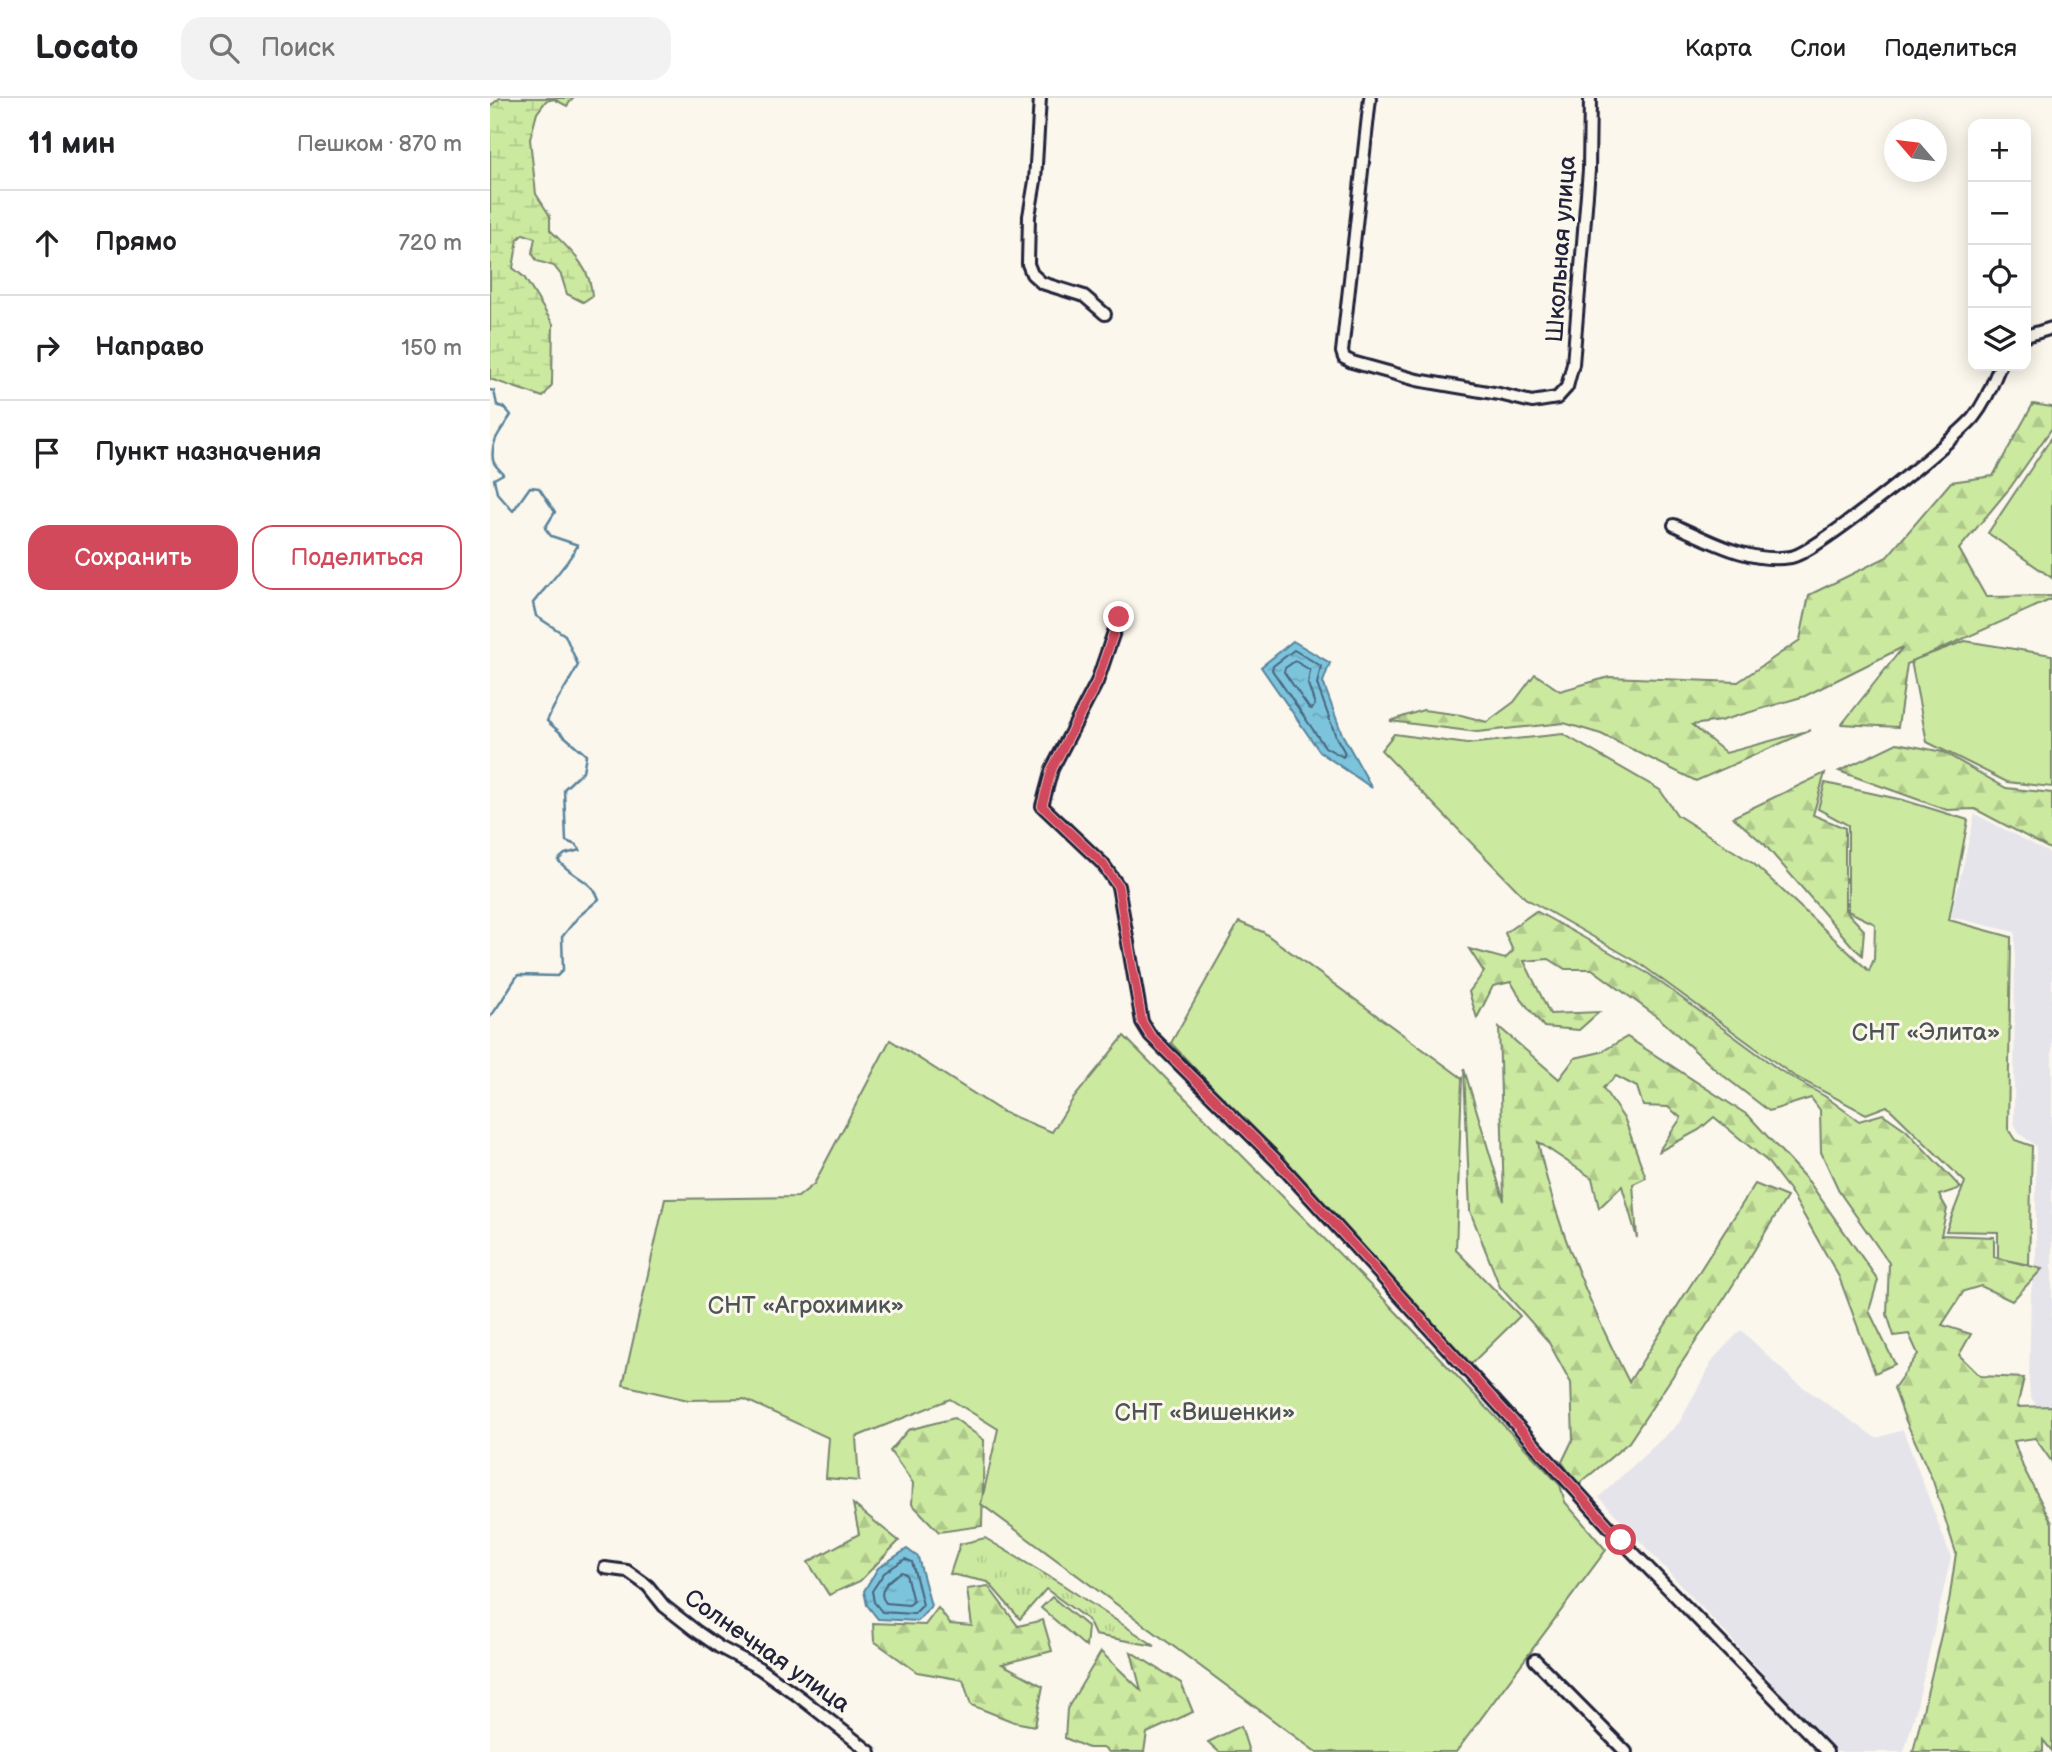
<!DOCTYPE html>
<html lang="ru">
<head>
<meta charset="utf-8">
<style>
  :root { --surface:#fff; --page:#f2f2f2; --text:#202124; --muted:#757577; --line:#e0e0e0; --accent:#d1495b }
  body { margin:0; font-family:"Balsamiq Sans",sans-serif; background:var(--page); color:var(--text) }
  .controls { position:absolute; right:21px; top:21px; display:grid; overflow:hidden; border-radius:14px; box-shadow:0 4px 18px #0003 }
  .controls button { width:63px; height:63px; display:grid; place-items:center; padding:0; border:0; border-bottom:2px solid var(--line); background:var(--surface); color:var(--text); font:35px sans-serif }
  .compass { position:absolute; left:1394px; top:21px; width:63px; height:63px; border-radius:50%; background:var(--surface); box-shadow:0 4px 18px #0003; rotate:298deg }
  .stop { position:absolute; width:21px; height:21px; margin:-16px; border:5px solid #d1495b; border-radius:50%; background:#fff }
  .stop.end { background:#d1495b; border-color:#fff; box-shadow:0 2px 7px #0008 }
  .list { margin:0; padding:0; list-style:none }
  h2 { display:flex; justify-content:space-between; align-items:center; height:91px; margin:0; padding:0 28px; font-size:30px }
  h2 small { font-size:23px; font-weight:400; color:var(--muted) }
  .list li { display:grid; grid-template-columns:46px 1fr auto; gap:21px; align-items:center; box-sizing:border-box; height:105px; padding:0 28px; border-top:2px solid var(--line) }
  .list b { display:block; font-size:26px; white-space:nowrap }
  .list em { font-size:23px; font-style:normal; color:var(--muted) }
  .actions { display:flex; gap:14px; padding:21px 28px }
  .actions a { flex:1; padding:16px 0; border:2px solid var(--accent); border-radius:21px; text-align:center; font-size:24px; color:var(--accent) }
  .actions .main { background:var(--accent); color:#fff }
  .icon { flex:none; width:38px; height:38px; fill:none; stroke:currentColor; stroke-width:2; stroke-linecap:round; stroke-linejoin:round }
  .map { position:relative; flex:none; width:1562px; height:1654px; overflow:hidden }
  header { display:flex; align-items:center; gap:42px; box-sizing:border-box; height:98px; padding:0 35px; background:var(--surface); border-bottom:2px solid var(--line) }
  header strong { font-size:33px }
  nav { display:flex; gap:38px; margin-inline-start:auto; font-size:24px }
  .search { width:490px; height:63px; background:var(--page); display:flex; align-items:center; gap:18px; box-sizing:border-box; padding:0 24px; border-radius:21px; color:var(--muted); font-size:26px }
  main { display:flex }
  aside { flex:1; background:var(--surface) }
  .map>svg:first-child { display:block }
  .built { fill:#e5e4eb }
  .grass { fill:url(#grass-tufts); stroke:#77866e; stroke-width:2 }
  .forest { fill:url(#forest-firs); stroke:#77866e; stroke-width:2 }
  .wetland { fill:url(#wetland-marsh); stroke:#77866e; stroke-width:2 }
  .green { fill:#cce9a0; stroke:#77866e; stroke-width:2 }
  .water { fill:url(#water-ripples); stroke:#58839c; stroke-width:2 }
  .lines { fill:none; stroke-linecap:round; stroke-linejoin:round }
  .shore { stroke:#46637b; stroke-width:2 }
  .stream { stroke:#58839c; stroke-width:2.5 }
  .minor-casing { stroke:#22223b; stroke-width:16 }
  .minor { stroke:#fbf7ec; stroke-width:10 }
  .route { stroke:#d1495b; stroke-width:9 }
  .labels { text-anchor:middle; dominant-baseline:central; stroke-width:6; stroke-linejoin:round; paint-order:stroke }
  .street-label { font-size:24px; fill:#22223b; stroke:#fbf7ec }
  .park-label { font-size:24px; fill:#4c5454; stroke:#fbf7ec }
</style>
</head>
<body>
<header>
<strong>Locato</strong>
<div class="search"><svg class="icon" aria-label="search" viewBox="0 0 24 24"><circle cx="10" cy="10" r="6"/><path d="M15 15l6 6"/></svg>Поиск</div>
<nav><a>Карта</a><a>Слои</a><a>Поделиться</a></nav>
</header>
<main>
<aside>
<h2>11 мин<small>Пешком · 870 m</small></h2>
<ul class="list">
<li><svg class="icon" aria-label="ahead" viewBox="0 0 24 24"><path d="M12 20V5M6 11l6-6 6 6"/></svg><div><b>Прямо</b></div><em>720 m</em></li>
<li><svg class="icon" aria-label="right" viewBox="0 0 24 24"><path d="M7 20v-9h11M14 6l5 5-5 5"/></svg><div><b>Направо</b></div><em>150 m</em></li>
<li><svg class="icon" aria-label="arrive" viewBox="0 0 24 24"><path d="M6 21V4h12l-3 4 3 4H6"/></svg><div><b>Пункт назначения</b></div></li>
</ul>
<div class="actions"><a class="main">Сохранить</a><a>Поделиться</a></div>
</aside>
<div class="map">
<svg width="1562" height="1654" viewBox="0 0 1562 1654">
  <defs>
    <pattern id="grass-tufts" width="24" height="20" patternUnits="userSpaceOnUse" patternTransform="scale(1.75)"><rect width="24" height="20" fill="#cce9a0"/><path d="M3 7l-1-3M5 7V3M7 7l1-3M15 17l-1-3M17 17v-4M19 17l1-3" fill="none" stroke="#afc88b"/></pattern>
    <pattern id="forest-firs" width="22" height="20" patternUnits="userSpaceOnUse" patternTransform="scale(1.75)"><rect width="22" height="20" fill="#cce9a0"/><path d="M5 1l3.5 6h-7zM16 11l3.5 6h-7z" fill="#afc88b"/></pattern>
    <pattern id="wetland-marsh" width="20" height="14" patternUnits="userSpaceOnUse" patternTransform="scale(1.75)"><rect width="20" height="14" fill="#cce9a0"/><path d="M1 5h8M5 5V1M11 12h8M15 12V8" fill="none" stroke="#afc88b"/></pattern>
    <pattern id="water-ripples" width="26" height="14" patternUnits="userSpaceOnUse" patternTransform="scale(1.75)"><rect width="26" height="14" fill="#7cc4dc"/><path d="M2 4q2-2 4 0t4 0M15 11q2-2 4 0t4 0" fill="none" stroke="#6ba8be"/></pattern>
  </defs>
  <rect width="100%" height="100%" fill="#fbf7ec"/>
  <filter id="ink" filterUnits="userSpaceOnUse"><feTurbulence type="fractalNoise" baseFrequency=".0143" numOctaves="2"/><feDisplacementMap in="SourceGraphic" scale="14" xChannelSelector="R" yChannelSelector="G"/><feConvolveMatrix kernelMatrix="1 2 1 2 8 2 1 2 1" color-interpolation-filters="sRGB"/></filter>
  <g filter="url(#ink)">
    <g class="built">
      <path d="M 1485,716 L 1562,756 L 1562,1307 L 1546,1307 L 1540,1298 L 1539,1284 L 1541,1196 L 1546,1155 L 1546,1048 L 1529,1035 L 1524,1025 L 1525,834 L 1461,819 Z"/>
      <path d="M 1251,1232 L 1303,1282 L 1386,1340 L 1413,1332 L 1461,1459 L 1426,1612 L 1414,1654 L 1346,1654 L 1109,1399 L 1189,1325 L 1224,1260 Z"/>
    </g>
    <path class="grass" d="M 495,1440 L 573,1487 L 665,1548 L 605,1537 L 598,1522 L 556,1491 L 530,1521 L 498,1484 L 460,1476 L 470,1446 Z"/>
    <g class="forest">
      <path d="M 1543,306 L 1562,309 L 1562,330 L 1520,390 L 1469,451 L 1496,499 L 1562,498 L 1562,501 L 1417,566 L 1408,629 L 1352,626 L 1413,549 L 1315,598 L 1230,623 L 1202,627 L 1236,655 L 1321,632 L 1206,683 L 1111,636 L 1074,625 L 987,634 L 900,623 L 933,612 L 971,617 L 997,624 L 1024,604 L 1045,576 L 1070,593 L 1119,579 L 1248,584 L 1310,542 L 1319,497 L 1397,459 L 1461,384 L 1503,378 Z"/>
      <path d="M 1407,645 L 1453,654 L 1516,690 L 1562,695 L 1562,752 L 1485,711 L 1457,712 L 1349,673 Z"/>
      <path d="M 1335,675 L 1323,717 L 1355,730 L 1355,812 L 1374,832 L 1372,857 L 1363,849 L 1275,747 L 1243,719 Z"/>
      <path d="M 1046,813 L 1159,876 L 1291,973 L 1336,999 L 1369,1023 L 1393,1016 L 1416,1032 L 1471,1090 L 1449,1097 L 1457,1111 L 1451,1137 L 1504,1139 L 1504,1159 L 1552,1171 L 1522,1203 L 1491,1188 L 1474,1193 L 1452,1227 L 1481,1236 L 1469,1257 L 1490,1278 L 1534,1280 L 1527,1309 L 1562,1308 L 1562,1364 L 1545,1340 L 1524,1343 L 1533,1369 L 1562,1425 L 1562,1653 L 1553,1642 L 1553,1654 L 1423,1654 L 1459,1504 L 1466,1455 L 1443,1383 L 1415,1321 L 1404,1290 L 1428,1256 L 1419,1236 L 1404,1238 L 1397,1216 L 1399,1165 L 1350,1095 L 1331,1054 L 1330,1012 L 1321,1000 L 1279,1013 L 1226,972 L 1170,921 L 1102,871 L 1075,871 L 1059,861 L 1034,863 L 1060,916 L 1109,914 L 1089,932 L 1054,929 L 1031,901 L 1021,884 L 1003,888 L 987,920 L 979,894 L 994,874 L 979,851 L 1015,861 L 1023,853 L 1015,835 Z"/>
      <path d="M 1009,929 L 1069,981 L 1085,960 L 1111,954 L 1137,939 L 1259,1018 L 1319,1084 L 1388,1182 L 1379,1213 L 1405,1266 L 1385,1275 L 1349,1179 L 1300,1093 L 1277,1063 L 1224,1019 L 1209,1032 L 1168,1054 L 1191,1020 L 1178,1009 L 1153,1008 L 1147,989 L 1126,978 L 1113,990 L 1135,1022 L 1156,1080 L 1143,1086 L 1147,1140 L 1132,1088 L 1109,1110 L 1102,1080 L 1048,1044 C 1065,1127 1100,1208 1139,1284 L 1265,1086 L 1297,1099 L 1236,1198 L 1139,1344 L 1088,1387 L 1072,1364 L 1083,1341 L 1081,1285 L 1058,1243 L 1010,1189 L 980,1113 L 974,971 L 1014,1103 Z"/>
      <path d="M 464,1320 L 494,1342 L 492,1428 L 449,1434 L 422,1406 L 423,1385 L 400,1353 L 418,1332 Z"/>
      <path d="M 363,1406 L 409,1443 L 370,1483 L 339,1497 L 318,1464 L 369,1436 Z"/>
      <path d="M 498,1488 L 528,1528 L 553,1522 L 562,1553 L 512,1566 L 553,1588 L 545,1628 L 524,1624 L 481,1607 L 473,1582 L 427,1574 L 384,1543 L 383,1525 L 435,1527 L 448,1510 L 460,1526 L 482,1528 L 477,1491 Z"/>
      <path d="M 562,1499 L 598,1529 L 596,1549 L 551,1510 Z"/>
      <path d="M 611,1554 L 651,1592 L 641,1554 L 691,1585 L 703,1614 L 657,1635 L 654,1654 L 619,1654 L 613,1650 L 598,1650 L 575,1640 L 577,1611 Z"/>
      <path d="M 751,1628 L 759,1654 L 729,1654 L 718,1644 Z"/>
    </g>
    <path class="wetland" d="M 10,0 L 83,0 L 77,8 L 64,1 L 56,3 L 47,15 L 40,41 L 46,96 L 60,118 L 60,132 C 80,152 101,169 102,198 L 93,204 L 77,196 L 71,177 L 64,168 L 47,163 L 42,155 L 45,140 L 33,136 L 28,141 L 23,170 L 34,179 L 63,226 L 62,287 L 53,299 L 0,281 L 0,8 Z"/>
    <g class="green">
      <path d="M 1562,339 L 1562,480 L 1498,435 Z"/>
      <path d="M 1475,543 L 1562,557 L 1562,689 L 1517,684 L 1437,644 L 1421,563 Z"/>
      <path d="M 904,636 L 977,646 L 1073,636 L 1170,692 L 1187,717 L 1264,766 L 1379,873 L 1384,861 L 1385,826 L 1358,813 L 1358,727 L 1328,711 L 1335,685 L 1413,702 L 1478,722 L 1459,822 L 1521,839 L 1518,1031 L 1525,1042 L 1542,1048 L 1539,1167 L 1508,1160 L 1508,1134 L 1456,1133 L 1475,1084 L 1397,1008 L 1376,1016 L 1304,978 L 1149,865 L 1035,800 L 891,652 Z"/>
      <path d="M 749,824 L 773,834 L 972,980 L 966,1152 L 1030,1218 L 981,1266 L 681,945 Z"/>
      <path d="M 634,938 L 890,1197 L 1070,1387 L 1075,1404 L 1116,1452 L 966,1654 L 826,1654 L 491,1406 L 508,1331 L 460,1301 L 366,1339 L 369,1383 L 336,1380 L 339,1340 L 254,1301 L 198,1302 L 133,1287 L 175,1101 L 308,1099 L 324,1086 L 400,942 L 513,1014 L 562,1034 L 583,1001 Z"/>
    </g>
    <g class="water">
      <path d="M 803,543 L 840,565 L 833,584 L 852,636 L 882,690 L 830,654 L 771,569 Z"/>
      <path d="M 417,1451 L 428,1459 L 441,1508 L 428,1523 L 388,1521 L 377,1507 L 374,1493 L 388,1470 Z"/>
    </g>
    <g class="lines">
      <g class="shore">
        <path d="M 804,552 L 831,568 L 827,586 L 846,639 L 855,655 L 853,659 L 835,649 L 782,572 L 783,568 Z"/>
        <path d="M 805,563 L 820,572 L 818,586 L 825,607 L 822,611 L 819,610 L 794,574 L 795,570 Z"/>
        <path d="M 415,1461 L 422,1464 L 433,1507 L 424,1516 L 392,1514 L 384,1504 L 382,1493 L 394,1475 Z"/>
        <path d="M 411,1474 L 416,1476 L 423,1504 L 419,1507 L 396,1505 C 385,1493 400,1481 411,1474 Z"/>
      </g>
      <path class="stream" d="M 0,292 L 4,293 L 7,307 L 15,310 L 21,317 C 12,332 0,342 3,362 C 4,368 10,371 13,376 L 4,381 L 7,395 L 23,413 L 40,389 L 49,390 L 65,414 L 55,430 L 61,438 L 88,447 C 75,470 60,484 43,505 L 46,518 L 75,537 L 88,567 C 78,587 65,603 57,623 L 96,657 L 93,673 L 74,691 L 76,743 L 86,747 L 90,752 L 75,756 L 68,762 C 80,778 101,781 109,801 L 88,819 L 72,839 L 73,872 L 67,878 L 28,877 C 18,891 11,906 0,919"/>
      <g class="minor-casing">
        <g id="minor">
          <path d="M 550,0 L 545,83 L 539,118 L 538,166 L 542,176 L 552,185 L 594,198 L 615,216"/>
          <path d="M 880,0 L 852,254 L 854,260 L 862,264 L 927,282 L 1009,296 L 1042,304 L 1067,300 L 1077,289 L 1083,266 L 1099,72 L 1100,0"/>
          <path d="M 1536,238 L 1562,230"/>
          <path d="M 1184,427 C 1220,443 1260,466 1301,459 C 1326,455 1463,343 1483,320 C 1496,304 1502,286 1510,268"/>
          <path d="M 629,519 L 607,584 L 562,671 L 552,708 L 613,766 L 628,788 L 652,924 L 660,937 L 789,1065 L 1131,1442 L 1337,1654"/>
          <path d="M 115,1470 L 137,1473 L 158,1488 L 174,1508 L 206,1533 L 229,1549 L 269,1570 L 307,1597 L 380,1654"/>
          <path d="M 1045,1562 L 1136,1654"/>
        </g>
      </g>
      <use href="#minor" class="minor"/>
    </g>
  </g>
  <g class="lines" filter="url(#ink)">
    <path class="route" d="M 629,519 L 607,584 L 562,671 L 552,708 L 613,766 L 628,788 L 652,924 L 660,937 L 789,1065 L 1131,1442"/>
  </g>
  <g class="labels">
    <g class="street-label">
      <text transform="translate(1071 151) rotate(-86)">Школьная улица</text>
      <text transform="translate(277 1553) rotate(35)">Солнечная улица</text>
    </g>
    <g class="park-label">
      <text x="1436" y="934">СНТ «Элита»</text>
      <text x="316" y="1207">СНТ «Агрохимик»</text>
      <text x="715" y="1314">СНТ «Вишенки»</text>
    </g>
  </g>
</svg>
<div class="controls">
<button>+</button>
<button>−</button>
<button><svg class="icon" aria-label="locate" viewBox="0 0 24 24"><circle cx="12" cy="12" r="6"/><path d="M12 2v4M12 18v4M2 12h4M18 12h4"/></svg></button>
<button><svg class="icon" aria-label="layers" viewBox="0 0 24 24"><path d="M12 4l9 5-9 5-9-5zM3 14l9 5 9-5"/></svg></button>
</div>
<svg class="compass" viewBox="-18 -18 36 36"><path d="M0-13l5 13h-10z" fill="#e53935"/><path d="M0 13l5-13h-10z" fill="#757577"/></svg>
<div class="stop" style="left:1131px;top:1442px"></div>
<div class="stop end" style="left:629px;top:519px"></div>
</div>
</main>
</body>
</html>
